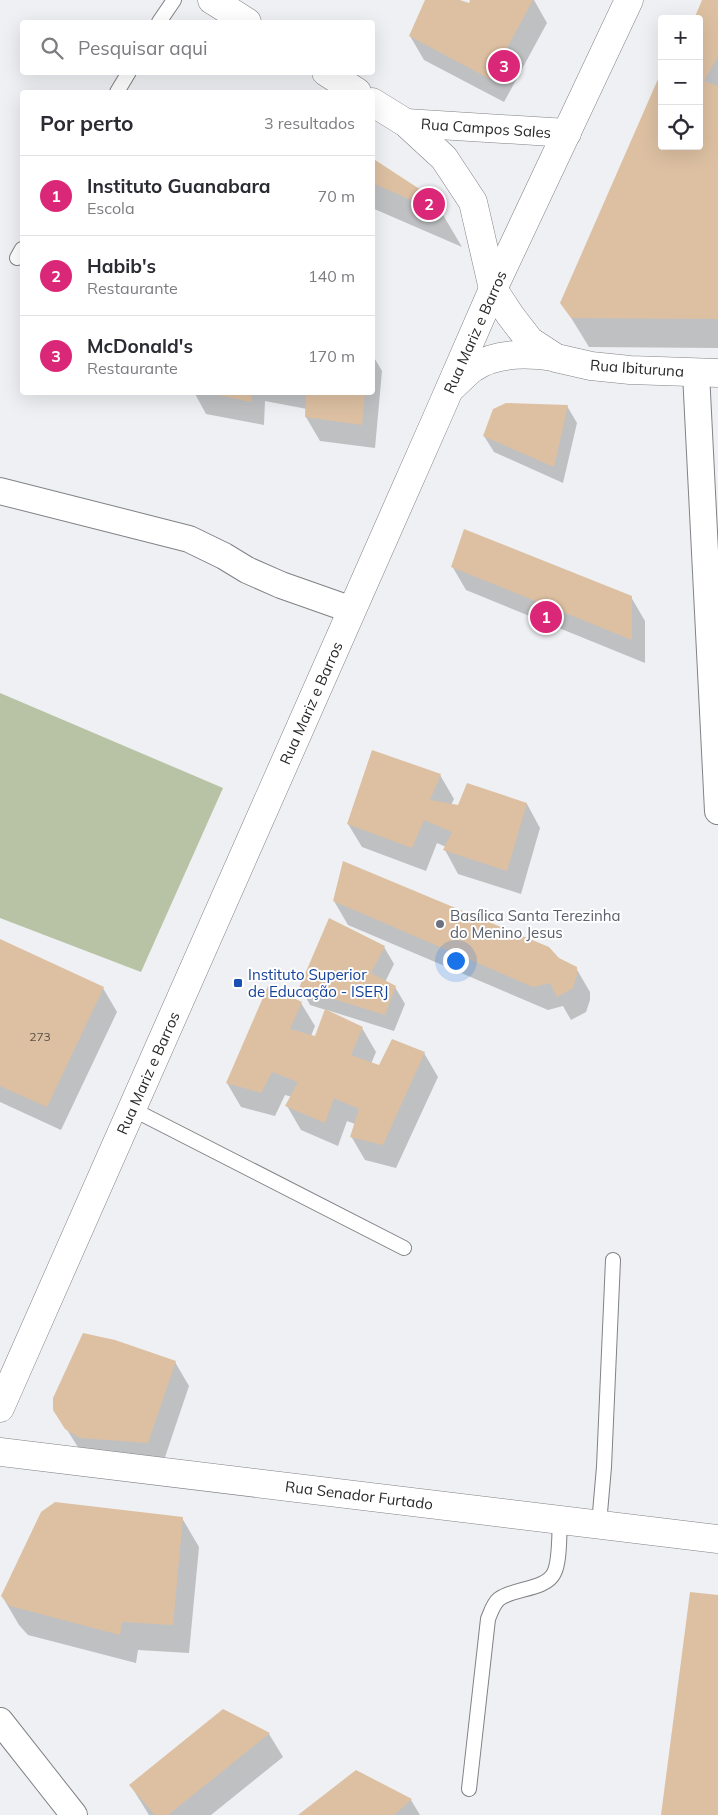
<!DOCTYPE html>
<html lang="pt">
<head>
<meta charset="utf-8">
<style>
  :root { --surface:#fff; --page:#f7f7f7; --text:#2b2b33; --muted:#7c7c81; --line:#e1e1e2; --accent:#db2777 }
  body { margin:0; font-family:Mulish,sans-serif; background:var(--page); color:var(--text) }
  .controls { position:absolute; right:15px; top:15px; display:grid; overflow:hidden; border-radius:5px; box-shadow:0 5px 20px #0002 }
  .controls button { width:45px; height:45px; display:grid; place-items:center; padding:0; border:0; border-bottom:1px solid var(--line); background:var(--surface); color:var(--text); font:25px sans-serif }
  .you { position:absolute; left:455px; top:960px; width:18px; height:18px; margin:-12px; border:4px solid #fff; border-radius:50%; background:#1a73e8; box-shadow:0 0 0 8px #1a73e833 }
  .badge { display:grid; place-items:center; width:32px; height:32px; border-radius:50%; background:var(--accent); color:#fff; font-size:16px; font-weight:700 }
  .pin { position:absolute; translate:-50% -50%; border:2px solid #fff; box-shadow:0 1px 5px #0006 }
  .list { margin:0; padding:0; list-style:none }
  h2 { display:flex; justify-content:space-between; align-items:center; height:65px; margin:0; padding:0 20px; font-size:21px }
  h2 small { font-size:16px; font-weight:400; color:var(--muted) }
  .list li { display:grid; grid-template-columns:32px 1fr auto; gap:15px; align-items:center; box-sizing:border-box; height:80px; padding:0 20px; border-top:1px solid var(--line) }
  .list b { display:block; font-size:19px; white-space:nowrap }
  .list p { margin:0; font-size:16px; white-space:nowrap; color:var(--muted) }
  .list em { font-size:16px; font-style:normal; color:var(--muted) }
  .icon { flex:none; width:28px; height:28px; fill:none; stroke:currentColor; stroke-width:2; stroke-linecap:round; stroke-linejoin:round }
  .map { position:relative; flex:none; width:718px; height:1815px; overflow:hidden }
  .search { position:absolute; background:var(--surface); box-shadow:0 5px 20px #0002; left:20px; top:20px; width:355px; height:55px; display:flex; align-items:center; gap:12px; box-sizing:border-box; padding:0 18px; border-radius:5px; color:var(--muted); font-size:19px }
  .panel { position:absolute; background:var(--surface); box-shadow:0 5px 20px #0002; left:20px; top:90px; width:355px; height:305px; border-radius:5px }
  .map>svg:first-child { display:block }
  .green { fill:#b7c3a4 }
  .shadow { fill:#0003 }
  .building { fill:#ddc0a2 }
  .lines { fill:none; stroke-linecap:round; stroke-linejoin:round }
  .service-casing { stroke:#818285; stroke-width:16 }
  .minor-casing { stroke:#818285; stroke-width:28 }
  .tertiary-casing { stroke:#818285; stroke-width:29 }
  .service { stroke:#fff; stroke-width:14 }
  .minor { stroke:#fff; stroke-width:26 }
  .tertiary { stroke:#fff; stroke-width:28 }
  .worship-dot { fill:#6b7280; stroke:#fff; stroke-width:2 }
  .transit-dot { fill:#1a4fb4; stroke:#fff; stroke-width:2 }
  .labels { text-anchor:middle; dominant-baseline:central; stroke-width:4; stroke-linejoin:round; paint-order:stroke }
  .number-label { font-size:12px; fill:#564f48 }
  .street-label { font-size:15px; fill:#29292a; stroke:#fff }
  .worship-label { font-size:15px; fill:#5b616d; stroke:#fff; text-anchor:start }
  .transit-label { font-size:15px; fill:#164399; stroke:#fff; text-anchor:start }
</style>
</head>
<body>
<div class="map">
<svg width="718" height="1815" viewBox="0 0 718 1815">
  <rect width="100%" height="100%" fill="#eff0f3"/>
  <path class="green" d="M 0,693 L 223,788 L 141,972 L 0,918 Z"/>
  <g class="shadow">
    <path d="M 426,0 L 457,0 L 469,5 L 472,0 L 534,0 L 547,23 L 504,102 L 424,60 L 410,36 Z"/>
    <path d="M 703,0 L 718,0 L 718,348 L 589,347 L 562,303 L 662,146 L 699,146 Z"/>
    <path d="M 372,160 L 420,191 L 443,215 L 462,247 L 372,208 Z"/>
    <path d="M 372,354 L 382,371 L 375,448 L 320,441 L 306,417 L 307,409 L 265,401 L 264,425 L 206,414 L 194,392 L 372,392 Z"/>
    <path d="M 567,406 L 577,423 L 563,483 L 494,452 L 484,436 Z"/>
    <path d="M 452,566 L 631,597 L 645,621 L 645,663 L 466,590 Z"/>
    <path d="M 440,775 L 454,799 L 451,805 L 527,804 L 540,828 L 521,894 L 458,874 L 445,850 L 446,847 L 437,843 L 426,871 L 362,847 L 348,824 Z"/>
    <path d="M 334,901 L 558,959 L 576,968 L 590,992 L 590,1000 L 586,1012 L 571,1020 L 563,1006 L 548,1010 L 348,925 Z"/>
    <path d="M 0,941 L 103,988 L 117,1012 L 61,1130 L 0,1102 Z"/>
    <path d="M 384,947 L 394,964 L 385,982 L 395,987 L 405,1004 L 394,1031 L 327,1010 L 327,1012 L 362,1028 L 376,1052 L 371,1064 L 380,1067 L 424,1053 L 438,1077 L 396,1168 L 365,1160 L 351,1136 L 355,1124 L 347,1121 L 338,1146 L 301,1130 L 287,1106 L 292,1097 L 285,1095 L 275,1116 L 241,1107 L 227,1083 L 269,988 L 301,1003 L 315,1026 L 311,1036 L 316,1038 L 326,1010 L 310,1005 L 301,988 Z"/>
    <path d="M 175,1362 L 189,1386 L 162,1466 L 81,1452 L 54,1409 Z"/>
    <path d="M 182,1518 L 199,1547 L 189,1653 L 138,1650 L 136,1663 L 28,1635 L 19,1625 L 2,1596 Z"/>
    <path d="M 223,1710 L 269,1734 L 283,1757 L 211,1815 L 149,1815 L 131,1786 Z"/>
    <path d="M 356,1771 L 411,1800 L 420,1815 L 300,1815 Z"/>
  </g>
  <g class="building">
    <path d="M 425,0 L 460,0 L 469,3 L 470,0 L 533,0 L 490,79 L 409,36 Z"/>
    <path d="M 702,0 L 718,0 L 718,56 L 704,81 L 718,86 L 718,319 L 571,318 L 560,303 L 662,70 L 662,146 L 699,146 L 699,19 L 694,19 Z"/>
    <path d="M 372,158 L 421,190 L 444,214 L 372,183 Z"/>
    <path d="M 209,392 L 252,392 L 251,402 L 209,393 Z"/>
    <path d="M 306,392 L 365,392 L 362,425 L 305,417 Z"/>
    <path d="M 506,403 L 568,405 L 554,467 L 483,436 L 493,409 Z"/>
    <path d="M 464,529 L 632,596 L 632,640 L 451,567 Z"/>
    <path d="M 372,750 L 441,774 L 430,800 L 458,805 L 467,783 L 527,803 L 507,871 L 443,850 L 452,832 L 424,820 L 412,848 L 347,824 Z"/>
    <path d="M 343,861 L 549,947 L 559,958 L 577,967 L 577,975 L 573,988 L 557,997 L 550,983 L 533,987 L 333,901 Z"/>
    <path d="M 329,918 L 385,946 L 371,973 L 396,986 L 385,1015 L 299,988 Z"/>
    <path d="M 0,939 L 104,987 L 47,1107 L 0,1086 Z"/>
    <path d="M 268,986 L 302,1002 L 290,1029 L 315,1036 L 325,1009 L 363,1027 L 351,1055 L 379,1065 L 392,1039 L 425,1052 L 383,1145 L 350,1137 L 359,1109 L 334,1098 L 325,1123 L 285,1106 L 298,1082 L 272,1072 L 261,1093 L 226,1083 Z"/>
    <path d="M 83,1333 L 115,1340 L 176,1361 L 148,1443 L 80,1438 L 65,1429 L 53,1410 L 53,1398 Z"/>
    <path d="M 55,1502 L 183,1517 L 173,1625 L 122,1622 L 120,1635 L 10,1606 L 1,1596 L 41,1512 Z"/>
    <path d="M 690,1592 L 718,1595 L 718,1815 L 661,1815 Z"/>
    <path d="M 223,1709 L 270,1733 L 168,1815 L 155,1815 L 129,1785 Z"/>
    <path d="M 356,1770 L 412,1799 L 394,1815 L 298,1815 Z"/>
  </g>
  <g class="lines">
    <g class="service-casing">
      <g id="service">
        <path d="M 159,22 L 174,0"/>
        <path d="M 117,92 L 129,72"/>
        <path d="M 17,258 L 22,249"/>
        <path d="M 132,1109 L 404,1248"/>
        <path d="M 599,1524 L 604,1467 L 613,1260"/>
        <path d="M 469,1789 L 488,1619 C 491,1612 493,1604 499,1599 C 513,1588 546,1590 554,1573 C 560,1562 559,1534 560,1520"/>
      </g>
    </g>
    <g class="minor-casing">
      <g id="minor">
        <path d="M 696,373 L 718,811"/>
        <path d="M 0,491 L 189,539 L 224,556 L 247,570 L 281,585 L 352,610"/>
        <path d="M 0,1721 L 74,1815"/>
      </g>
    </g>
    <g class="tertiary-casing">
      <g id="tertiary">
        <path d="M 212,0 L 247,22"/>
        <path d="M 326,72 L 357,92"/>
        <path d="M 372,102 L 406,123 L 444,158 L 473,202 L 493,289 L 510,315 L 530,341 L 556,358 L 591,366 L 630,370 L 718,373"/>
        <path d="M 406,123 L 567,133"/>
        <path d="M 452,387 C 459,381 465,374 473,368 C 496,352 527,353 554,357"/>
        <path d="M 0,1408 L 439,413 L 493,289 L 629,0"/>
        <path d="M 0,1452 L 718,1539"/>
      </g>
    </g>
    <use href="#service" class="service"/>
    <use href="#minor" class="minor"/>
    <use href="#tertiary" class="tertiary"/>
  </g>
  <circle class="worship-dot" cx="440" cy="924" r="5"/>
  <rect class="transit-dot" x="233" y="978" width="10" height="10" rx="2.5"/>
  <g class="labels">
    <g class="number-label">
      <text x="40" y="1036">273</text>
    </g>
    <g class="street-label">
      <text transform="translate(486 128) rotate(4)">Rua Campos Sales</text>
      <text transform="translate(475 332) rotate(-66)">Rua Mariz e Barros</text>
      <text transform="translate(637 368) rotate(4)">Rua Ibituruna</text>
      <text transform="translate(311 703) rotate(-66)">Rua Mariz e Barros</text>
      <text transform="translate(148 1073) rotate(-66)">Rua Mariz e Barros</text>
      <text transform="translate(359 1495) rotate(7)">Rua Senador Furtado</text>
    </g>
    <g class="worship-label">
      <text x="450" y="915">Basílica Santa Terezinha<tspan x="450" dy="17">do Menino Jesus</tspan></text>
    </g>
    <g class="transit-label">
      <text x="248" y="974">Instituto Superior<tspan x="248" dy="17">de Educação - ISERJ</tspan></text>
    </g>
  </g>
</svg>
<div class="controls">
<button>+</button>
<button>−</button>
<button><svg class="icon" aria-label="locate" viewBox="0 0 24 24"><circle cx="12" cy="12" r="6"/><path d="M12 2v4M12 18v4M2 12h4M18 12h4"/></svg></button>
</div>
<div class="you"></div>
<div class="pin badge" style="left:546px;top:617px">1</div>
<div class="pin badge" style="left:429px;top:204px">2</div>
<div class="pin badge" style="left:504px;top:66px">3</div>
<div class="search"><svg class="icon" aria-label="search" viewBox="0 0 24 24"><circle cx="10" cy="10" r="6"/><path d="M15 15l6 6"/></svg>Pesquisar aqui</div>
<section class="panel">
<h2>Por perto<small>3 resultados</small></h2>
<ul class="list">
<li><span class="badge">1</span><div><b>Instituto Guanabara</b><p>Escola</p></div><em>70 m</em></li>
<li><span class="badge">2</span><div><b>Habib's</b><p>Restaurante</p></div><em>140 m</em></li>
<li><span class="badge">3</span><div><b>McDonald's</b><p>Restaurante</p></div><em>170 m</em></li>
</ul>
</section>
</div>
</body>
</html>
